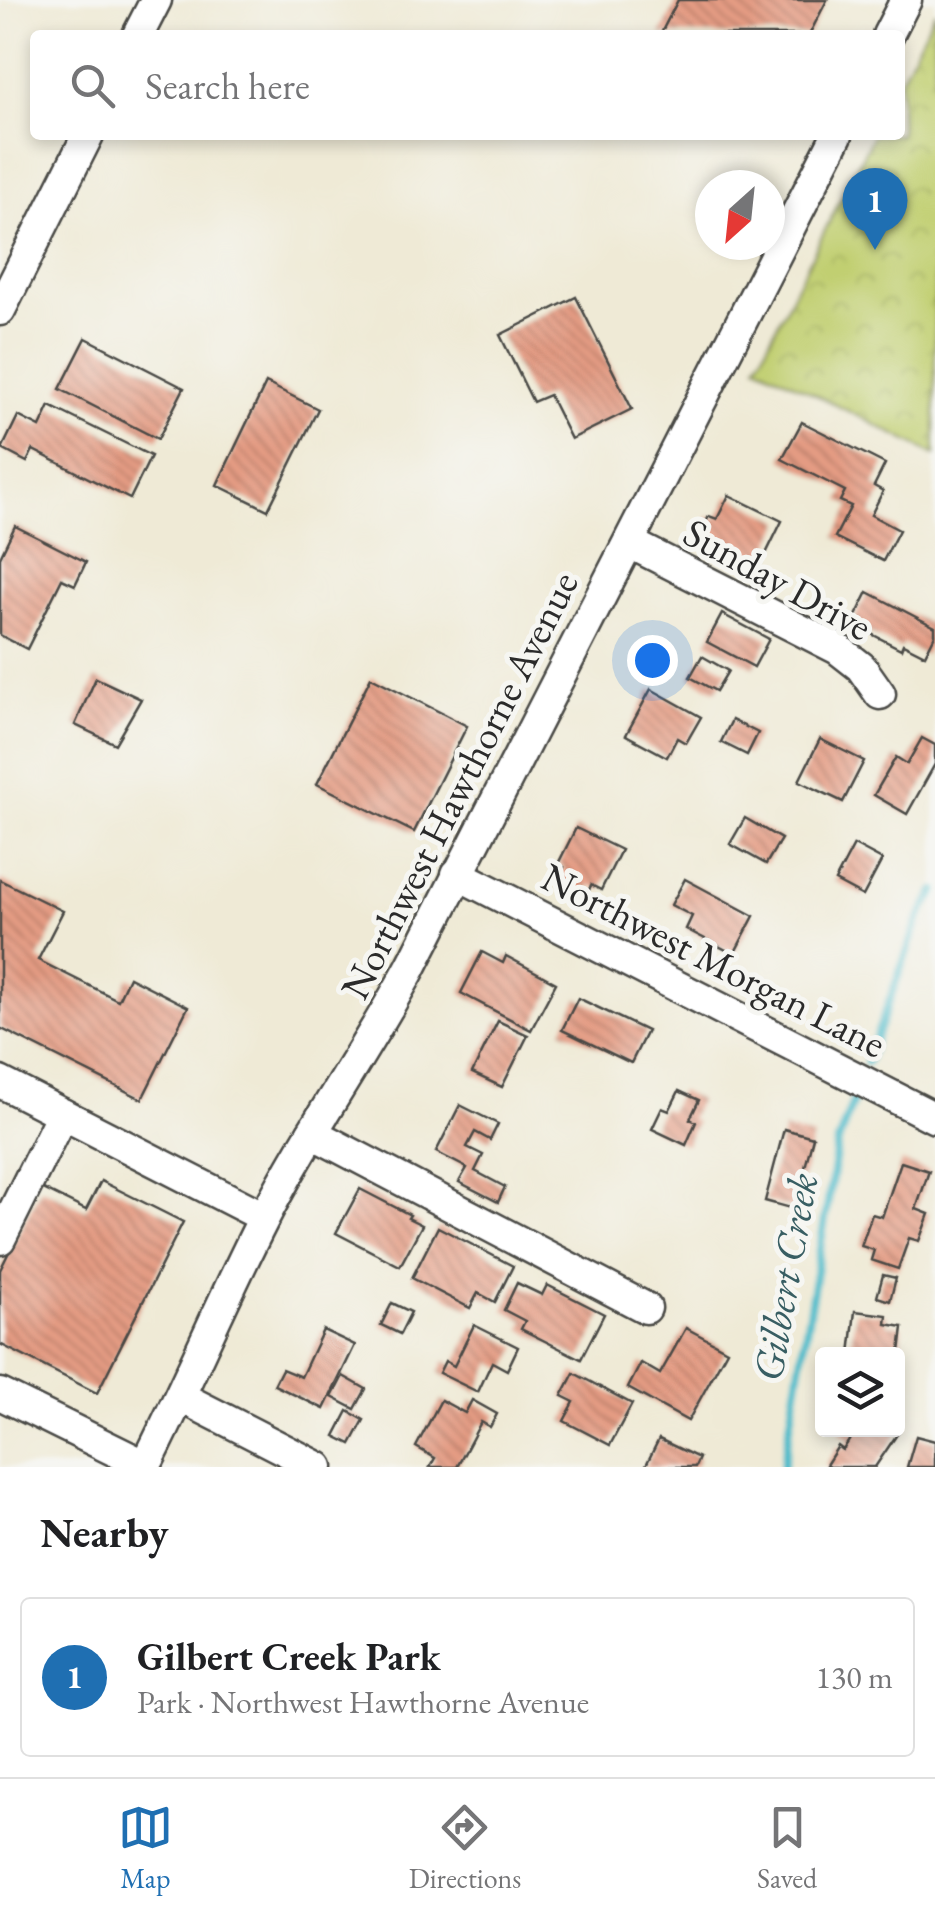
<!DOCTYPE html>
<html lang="en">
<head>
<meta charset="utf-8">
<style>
  :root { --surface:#fff; --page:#f6f6f6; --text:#202124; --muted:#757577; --line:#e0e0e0; --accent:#1f6fb2 }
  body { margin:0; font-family:"EB Garamond",serif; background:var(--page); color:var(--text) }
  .controls { position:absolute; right:30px; bottom:30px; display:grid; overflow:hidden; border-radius:10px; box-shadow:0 5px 15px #0003 }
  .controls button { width:90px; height:90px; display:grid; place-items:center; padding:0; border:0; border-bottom:2px solid var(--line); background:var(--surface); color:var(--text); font:50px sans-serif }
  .compass { position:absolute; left:695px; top:170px; width:90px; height:90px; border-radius:50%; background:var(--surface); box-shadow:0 5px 15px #0003; rotate:207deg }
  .you { position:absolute; left:652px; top:660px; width:35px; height:35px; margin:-25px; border:8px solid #fff; border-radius:50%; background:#1a73e8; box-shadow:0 0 0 15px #1a73e833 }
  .badge { display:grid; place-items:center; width:65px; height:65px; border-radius:50%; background:var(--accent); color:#fff; font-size:32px; font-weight:700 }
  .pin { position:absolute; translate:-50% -82px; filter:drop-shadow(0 2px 5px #0008) }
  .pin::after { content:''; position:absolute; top:52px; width:35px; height:30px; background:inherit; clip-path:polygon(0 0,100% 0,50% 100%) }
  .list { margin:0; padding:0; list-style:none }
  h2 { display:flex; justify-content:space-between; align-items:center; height:130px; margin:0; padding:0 40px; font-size:42px }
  h2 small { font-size:32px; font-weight:400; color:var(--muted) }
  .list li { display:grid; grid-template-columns:65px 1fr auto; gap:30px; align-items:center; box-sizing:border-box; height:160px; margin:0 20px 20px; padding:0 20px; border:2px solid var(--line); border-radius:10px }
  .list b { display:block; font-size:38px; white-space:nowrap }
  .list p { margin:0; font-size:32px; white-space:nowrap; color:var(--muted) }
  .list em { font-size:32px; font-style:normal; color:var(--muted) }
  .icon { flex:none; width:55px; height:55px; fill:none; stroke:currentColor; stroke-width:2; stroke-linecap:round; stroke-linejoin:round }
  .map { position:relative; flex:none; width:935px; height:1467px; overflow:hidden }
  .search { position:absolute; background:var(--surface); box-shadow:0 5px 15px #0003; left:30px; right:30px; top:30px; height:110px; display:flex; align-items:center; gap:25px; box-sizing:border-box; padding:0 35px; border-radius:10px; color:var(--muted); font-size:38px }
  .sheet { height:310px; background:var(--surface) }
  nav { display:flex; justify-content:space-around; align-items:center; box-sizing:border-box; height:140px; border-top:2px solid var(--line); background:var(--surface); font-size:28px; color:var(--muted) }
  nav a { display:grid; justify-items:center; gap:5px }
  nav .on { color:var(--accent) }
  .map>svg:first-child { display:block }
  .park { fill:url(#park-crowns); stroke:#767d4e; stroke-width:2.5 }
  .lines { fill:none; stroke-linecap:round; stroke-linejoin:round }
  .stream { stroke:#50bcca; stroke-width:8 }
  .building { fill:url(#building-back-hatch) }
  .minor-casing { stroke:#484845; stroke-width:35 }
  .minor { stroke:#fff; stroke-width:30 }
  .labels { text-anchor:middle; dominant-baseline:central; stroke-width:10; stroke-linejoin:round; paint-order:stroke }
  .street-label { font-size:40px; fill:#2b2b2b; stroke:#f6f6f2 }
  .water-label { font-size:42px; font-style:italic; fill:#385e63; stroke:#f6f6f2 }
</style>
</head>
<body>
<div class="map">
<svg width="935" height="1467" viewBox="0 0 935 1467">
  <defs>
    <pattern id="park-crowns" width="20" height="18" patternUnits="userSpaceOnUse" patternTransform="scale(2.5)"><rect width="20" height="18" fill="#c1cf71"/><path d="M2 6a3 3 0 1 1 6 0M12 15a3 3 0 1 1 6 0" fill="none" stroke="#a6b262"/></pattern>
    <pattern id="building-back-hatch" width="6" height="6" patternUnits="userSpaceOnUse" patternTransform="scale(2.5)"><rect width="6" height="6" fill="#e49b83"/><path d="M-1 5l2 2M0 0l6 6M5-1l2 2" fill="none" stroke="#b97f6b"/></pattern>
  </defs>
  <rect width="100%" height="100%" fill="#f6f6f2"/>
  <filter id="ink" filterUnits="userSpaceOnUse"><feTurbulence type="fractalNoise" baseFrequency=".01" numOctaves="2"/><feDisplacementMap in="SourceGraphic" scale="20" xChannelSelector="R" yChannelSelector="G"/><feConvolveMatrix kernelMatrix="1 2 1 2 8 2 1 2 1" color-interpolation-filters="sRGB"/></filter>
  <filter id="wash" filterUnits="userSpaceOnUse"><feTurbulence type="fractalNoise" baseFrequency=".0048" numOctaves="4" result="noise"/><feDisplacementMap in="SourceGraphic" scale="40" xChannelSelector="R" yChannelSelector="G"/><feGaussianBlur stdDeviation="2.25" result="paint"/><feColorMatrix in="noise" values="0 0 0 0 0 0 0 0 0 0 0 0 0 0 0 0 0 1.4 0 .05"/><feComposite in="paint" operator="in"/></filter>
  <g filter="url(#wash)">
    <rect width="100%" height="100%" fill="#efead6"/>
    <path class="park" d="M 935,11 L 935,455 L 757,365 L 873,135 L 900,135 L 900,80 Z"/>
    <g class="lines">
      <g class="stream">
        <path d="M 867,1062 L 919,919 L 935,891"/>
        <path d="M 783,1467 L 838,1142 L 854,1099"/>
      </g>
    </g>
    <g id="blocks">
      <g class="building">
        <path d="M 678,0 L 827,0 L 809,35 L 660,35 Z"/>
        <path d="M 576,297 L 632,409 L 571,439 L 549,395 L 533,402 L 500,335 Z"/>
        <path d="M 86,338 L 184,388 L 158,439 L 60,389 Z"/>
        <path d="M 266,383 L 318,409 L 268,510 L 217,485 Z"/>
        <path d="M 50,406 L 151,456 L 130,499 L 33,450 L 27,462 L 2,449 L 18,416 L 40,427 Z"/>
        <path d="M 802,422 L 885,464 L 874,486 L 883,491 L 871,515 L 899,530 L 883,561 L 835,537 L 851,506 L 840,501 L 845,491 L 782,459 Z"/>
        <path d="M 729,495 L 782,521 L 758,570 L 697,541 L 709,516 L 717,519 Z"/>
        <path d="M 15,526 L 86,562 L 75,585 L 62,579 L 27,649 L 0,635 L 0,557 Z"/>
        <path d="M 868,592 L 935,627 L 935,635 L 925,655 L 903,644 L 901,649 L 852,624 Z"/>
        <path d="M 722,614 L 769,639 L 754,667 L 707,642 Z"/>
        <path d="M 702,656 L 728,671 L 716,691 L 690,677 Z"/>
        <path d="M 371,677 L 467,726 L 414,832 L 317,784 Z"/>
        <path d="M 96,678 L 141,699 L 115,744 L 75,725 Z"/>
        <path d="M 651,689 L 701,717 L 686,743 L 677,738 L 667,757 L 626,735 Z"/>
        <path d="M 732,720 L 758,733 L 747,755 L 721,742 Z"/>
        <path d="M 922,738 L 935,745 L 935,764 L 907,814 L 874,795 L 896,757 L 907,764 Z"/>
        <path d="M 820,739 L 864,761 L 843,802 L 799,781 Z"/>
        <path d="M 745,818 L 781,839 L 766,864 L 730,844 Z"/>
        <path d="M 576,828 L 621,850 L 601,890 L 591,885 L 587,895 L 558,880 L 564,867 L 558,864 Z"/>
        <path d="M 854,845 L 882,860 L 863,896 L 835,881 Z"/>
        <path d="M 685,879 L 754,916 L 734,954 L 686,929 L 692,916 L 671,905 Z"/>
        <path d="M 0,880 L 63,911 L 38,960 L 118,1000 L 129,977 L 188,1007 L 142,1099 L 0,1028 Z"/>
        <path d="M 482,952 L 503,963 L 506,956 L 556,983 L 531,1030 L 461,993 Z"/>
        <path d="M 578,998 L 647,1031 L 631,1063 L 562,1030 Z"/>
        <path d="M 498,1021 L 528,1035 L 502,1087 L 472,1073 Z"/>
        <path d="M 679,1091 L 699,1100 L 690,1119 L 696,1122 L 686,1145 L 652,1129 L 662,1108 L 669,1111 Z"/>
        <path d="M 460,1105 L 498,1124 L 490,1140 L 475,1132 L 467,1147 L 483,1155 L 475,1171 L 505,1187 L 498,1202 L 459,1182 L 467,1168 L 436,1152 Z"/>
        <path d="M 784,1129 L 813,1137 L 794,1209 L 765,1201 Z"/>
        <path d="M 901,1162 L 929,1171 L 916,1209 L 929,1214 L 919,1241 L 909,1238 L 898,1269 L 871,1260 L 874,1250 L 861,1246 L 872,1214 L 882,1217 Z"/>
        <path d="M 101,1181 L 183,1222 L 97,1393 L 0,1344 L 0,1270 L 41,1188 L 86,1210 Z"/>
        <path d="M 360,1189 L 410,1215 L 408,1218 L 422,1225 L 400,1266 L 336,1233 Z"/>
        <path d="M 438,1227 L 513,1266 L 495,1302 L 478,1293 L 470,1308 L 412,1278 Z"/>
        <path d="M 883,1275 L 896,1278 L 890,1301 L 877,1297 Z"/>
        <path d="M 517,1283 L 542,1295 L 547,1285 L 604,1314 L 581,1359 L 521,1329 L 525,1321 L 504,1310 Z"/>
        <path d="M 392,1303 L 411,1312 L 400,1334 L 381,1325 Z"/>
        <path d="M 855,1311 L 887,1315 L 886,1324 L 903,1327 L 900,1352 L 850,1354 Z"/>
        <path d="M 474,1325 L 518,1347 L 507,1370 L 492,1362 L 478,1392 L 439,1373 L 445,1361 L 454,1366 Z"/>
        <path d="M 686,1328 L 727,1350 L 688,1421 L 628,1388 L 641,1363 L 660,1374 Z"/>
        <path d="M 323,1330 L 355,1345 L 324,1409 L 274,1385 L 282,1369 L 301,1377 Z"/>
        <path d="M 574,1373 L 632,1404 L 610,1445 L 564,1421 L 574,1402 L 562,1396 Z"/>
        <path d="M 343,1376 L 366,1389 L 355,1409 L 332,1397 Z"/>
        <path d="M 441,1400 L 465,1413 L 472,1400 L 497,1414 L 490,1427 L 481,1422 L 457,1467 L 430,1467 L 435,1458 L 416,1447 Z"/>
        <path d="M 348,1411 L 364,1420 L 351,1444 L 335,1436 Z"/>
        <path d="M 842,1430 L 900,1430 L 875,1467 L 829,1467 L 826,1465 L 838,1446 L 843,1450 L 850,1439 L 840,1433 Z"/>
        <path d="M 916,1436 L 935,1441 L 935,1467 L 907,1467 Z"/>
        <path d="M 659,1439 L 699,1458 L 695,1467 L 645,1467 Z"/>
      </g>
    </g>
  </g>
  <g filter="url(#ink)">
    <use href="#blocks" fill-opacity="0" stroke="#484845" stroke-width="2.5"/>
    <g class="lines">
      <g class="minor-casing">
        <g id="minor">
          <path d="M 138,35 L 156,0"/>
          <path d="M 888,35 L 906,0"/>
          <path d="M 0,310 L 88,135"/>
          <path d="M 630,543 L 838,649 L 861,667 L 880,694"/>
          <path d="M 457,874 L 935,1118"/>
          <path d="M 0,1082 L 264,1217"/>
          <path d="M 312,1133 L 646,1308"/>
          <path d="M 0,1239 L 62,1114"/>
          <path d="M 0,1394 L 146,1466"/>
          <path d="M 181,1397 L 318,1467"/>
          <path d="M 145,1467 C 187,1385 222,1300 264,1218 C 308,1132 365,1052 411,967 L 837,135"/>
        </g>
      </g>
      <use href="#minor" class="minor"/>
    </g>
  </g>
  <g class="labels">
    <g class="street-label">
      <text transform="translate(778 579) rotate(29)">Sunday Drive</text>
      <text transform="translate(459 785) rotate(-63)">Northwest Hawthorne Avenue</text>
      <text transform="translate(714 960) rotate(27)">Northwest Morgan Lane</text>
    </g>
    <g class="water-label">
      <text transform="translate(785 1277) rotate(-80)">Gilbert Creek</text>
    </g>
  </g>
</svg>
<div class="controls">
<button><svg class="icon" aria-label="layers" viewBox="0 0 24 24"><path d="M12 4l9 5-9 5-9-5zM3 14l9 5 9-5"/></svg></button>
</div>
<svg class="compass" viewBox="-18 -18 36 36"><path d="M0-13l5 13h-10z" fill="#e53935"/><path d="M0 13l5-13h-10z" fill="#757577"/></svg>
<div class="you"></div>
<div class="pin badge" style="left:875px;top:250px">1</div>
<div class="search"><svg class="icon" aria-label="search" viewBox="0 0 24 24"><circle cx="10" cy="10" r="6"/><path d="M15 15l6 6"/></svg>Search here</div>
</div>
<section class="sheet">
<h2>Nearby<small></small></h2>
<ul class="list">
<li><span class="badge">1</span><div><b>Gilbert Creek Park</b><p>Park · Northwest Hawthorne Avenue</p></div><em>130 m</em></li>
</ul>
</section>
<nav>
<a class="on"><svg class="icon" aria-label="map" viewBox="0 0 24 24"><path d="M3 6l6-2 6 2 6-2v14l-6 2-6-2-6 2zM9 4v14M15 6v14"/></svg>Map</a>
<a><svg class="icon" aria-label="directions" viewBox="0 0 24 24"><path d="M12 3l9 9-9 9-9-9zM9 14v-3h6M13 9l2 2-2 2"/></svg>Directions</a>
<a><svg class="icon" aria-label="saved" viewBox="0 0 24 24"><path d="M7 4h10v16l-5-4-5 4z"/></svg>Saved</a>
</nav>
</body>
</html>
